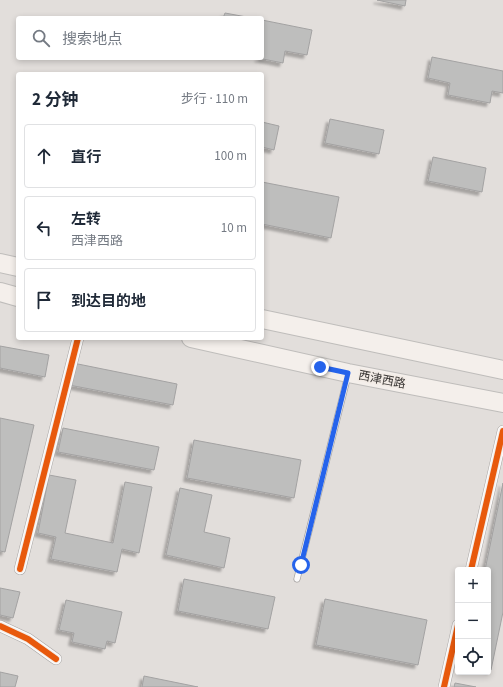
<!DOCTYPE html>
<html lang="zh">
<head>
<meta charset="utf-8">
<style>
  :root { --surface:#fff; --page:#f6f6f7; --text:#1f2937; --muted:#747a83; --line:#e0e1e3 }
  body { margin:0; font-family:"Source Sans 3","Noto Sans SC",sans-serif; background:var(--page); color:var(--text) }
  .controls { position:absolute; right:12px; bottom:12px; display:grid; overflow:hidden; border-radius:4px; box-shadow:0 2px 6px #0003 }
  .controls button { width:36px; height:36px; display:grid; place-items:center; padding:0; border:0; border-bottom:1px solid var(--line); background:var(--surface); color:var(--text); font:20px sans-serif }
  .stop { position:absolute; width:12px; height:12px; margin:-9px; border:3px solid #2563eb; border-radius:50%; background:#fff }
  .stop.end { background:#2563eb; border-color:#fff; box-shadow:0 1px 4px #0008 }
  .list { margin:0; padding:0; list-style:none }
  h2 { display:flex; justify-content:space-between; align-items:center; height:52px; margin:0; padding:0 16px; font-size:17px }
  h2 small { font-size:13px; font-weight:400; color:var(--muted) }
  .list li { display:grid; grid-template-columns:26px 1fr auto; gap:12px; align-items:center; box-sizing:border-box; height:64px; margin:0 8px 8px; padding:0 8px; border:1px solid var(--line); border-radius:4px }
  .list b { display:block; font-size:15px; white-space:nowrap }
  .list p { margin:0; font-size:13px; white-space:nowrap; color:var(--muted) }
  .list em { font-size:13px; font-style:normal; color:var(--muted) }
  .icon { flex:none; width:22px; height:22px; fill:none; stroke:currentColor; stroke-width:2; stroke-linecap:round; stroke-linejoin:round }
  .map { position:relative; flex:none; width:503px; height:687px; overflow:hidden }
  .search { position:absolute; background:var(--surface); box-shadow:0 2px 6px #0003; left:16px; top:16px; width:248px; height:44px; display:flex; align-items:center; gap:10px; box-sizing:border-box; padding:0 14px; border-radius:4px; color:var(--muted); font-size:15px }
  .panel { position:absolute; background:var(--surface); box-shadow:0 2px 6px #0003; left:16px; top:72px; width:248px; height:268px; border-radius:4px }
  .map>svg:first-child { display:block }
  .building { fill:#bebebd; stroke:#a3a2a2; filter:url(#shadow) }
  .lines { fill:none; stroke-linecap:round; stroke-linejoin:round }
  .lane-casing { stroke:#a7a4a2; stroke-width:7 }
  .street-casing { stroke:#a7a4a2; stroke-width:12 }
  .primary-casing { stroke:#bfbdbb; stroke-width:20 }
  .lane { stroke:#fbfafa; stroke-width:5.5 }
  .street { stroke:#fbfafa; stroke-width:11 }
  .primary { stroke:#f4efeb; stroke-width:18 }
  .cycleway-casing { stroke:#f2ebe5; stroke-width:8 }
  .cycleway { stroke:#e8590c; stroke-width:6 }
  .route { stroke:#2563eb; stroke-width:5 }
  .labels { text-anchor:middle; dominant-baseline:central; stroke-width:3; stroke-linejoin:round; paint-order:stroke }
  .street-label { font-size:12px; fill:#3c3937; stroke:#f2ebe5 }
</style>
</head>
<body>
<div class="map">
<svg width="503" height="687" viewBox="0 0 503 687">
  <defs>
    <filter id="shadow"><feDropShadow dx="-3.5" dy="3.5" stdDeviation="1" flood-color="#0004"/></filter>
  </defs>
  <rect width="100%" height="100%" fill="#e2dedb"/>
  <g class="building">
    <path d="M 377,0 L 406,0 L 405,6 Z"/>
    <path d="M 225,13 L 252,18 L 223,18 Z"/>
    <path d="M 262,20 L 312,30 L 307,55 L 285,51 L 283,63 L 258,58 L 262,58 Z"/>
    <path d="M 432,57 L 503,71 L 503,93 L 492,91 L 490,103 L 448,95 L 450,83 L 428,78 Z"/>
    <path d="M 330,119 L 384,130 L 379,154 L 325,143 Z"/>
    <path d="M 262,122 L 279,126 L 274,150 L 262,147 Z"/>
    <path d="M 433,157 L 486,168 L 482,192 L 428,181 Z"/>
    <path d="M 262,182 L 339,197 L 331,238 L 262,224 Z"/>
    <path d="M 0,346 L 49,355 L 45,377 L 0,368 Z"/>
    <path d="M 73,363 L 177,384 L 173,405 L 69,385 Z"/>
    <path d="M 0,418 L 34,425 L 5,552 L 0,551 Z"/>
    <path d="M 63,428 L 159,447 L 154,470 L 58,452 Z"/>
    <path d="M 194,440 L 301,460 L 294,498 L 187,478 Z"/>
    <path d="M 49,475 L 76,480 L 65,533 L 113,543 L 125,482 L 152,487 L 139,553 L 122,549 L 117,572 L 51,559 L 56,537 L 38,533 Z"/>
    <path d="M 503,483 L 503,612 L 491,670 L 488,670 L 488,570 L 485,570 Z"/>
    <path d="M 180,488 L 212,495 L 204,532 L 230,538 L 224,568 L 166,555 Z"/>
    <path d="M 184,579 L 275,597 L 268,629 L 178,611 Z"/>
    <path d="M 0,588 L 20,592 L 13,618 L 0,615 Z"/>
    <path d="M 325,599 L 427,620 L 418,665 L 316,645 Z"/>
    <path d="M 66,600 L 122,612 L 115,643 L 107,641 L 105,649 L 72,642 L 74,633 L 59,630 Z"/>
    <path d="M 0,672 L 18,676 L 15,687 L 0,687 Z"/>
    <path d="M 144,676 L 198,687 L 142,687 Z"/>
    <path d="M 455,683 L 476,687 L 454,687 Z"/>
  </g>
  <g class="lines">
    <g class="lane-casing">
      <path id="lane" d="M 297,579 L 348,375"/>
    </g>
    <g class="street-casing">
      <g id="street">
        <path d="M 20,569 L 78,338"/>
        <path d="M 471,570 L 503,431"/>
        <path d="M 0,626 L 28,639 L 56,659"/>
        <path d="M 444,687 L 458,625"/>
      </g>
    </g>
    <g class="primary-casing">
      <g id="primary">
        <path d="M 0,263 L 18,267"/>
        <path d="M 0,292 L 18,297"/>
        <path d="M 262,319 L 503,370"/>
        <path d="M 191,338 L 348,373 L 503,403"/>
      </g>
    </g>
    <use href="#lane" class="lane"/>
    <use href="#street" class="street"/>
    <use href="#primary" class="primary"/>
    <g class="cycleway-casing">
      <g id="cycleway">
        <path d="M 20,569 L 78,338"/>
        <path d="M 471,570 L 503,431"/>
        <path d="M 0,626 L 28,639 L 56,659"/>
        <path d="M 444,687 L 458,625"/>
      </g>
    </g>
    <use href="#cycleway" class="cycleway"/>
  </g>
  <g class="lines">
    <path class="route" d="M 301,565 L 348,373 L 320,367"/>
  </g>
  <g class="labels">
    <g class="street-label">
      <text transform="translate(382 380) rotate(11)">西津西路</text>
    </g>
  </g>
</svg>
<div class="controls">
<button>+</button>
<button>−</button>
<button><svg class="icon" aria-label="locate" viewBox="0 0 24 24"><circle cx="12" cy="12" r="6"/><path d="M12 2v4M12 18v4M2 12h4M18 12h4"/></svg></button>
</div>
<div class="stop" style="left:301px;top:565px"></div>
<div class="stop end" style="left:320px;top:367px"></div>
<div class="search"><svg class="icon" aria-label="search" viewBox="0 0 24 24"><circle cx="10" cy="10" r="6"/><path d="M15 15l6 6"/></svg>搜索地点</div>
<section class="panel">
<h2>2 分钟<small>步行 · 110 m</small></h2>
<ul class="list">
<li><svg class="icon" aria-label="ahead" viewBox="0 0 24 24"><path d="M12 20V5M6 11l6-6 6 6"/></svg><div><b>直行</b></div><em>100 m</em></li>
<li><svg class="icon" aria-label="left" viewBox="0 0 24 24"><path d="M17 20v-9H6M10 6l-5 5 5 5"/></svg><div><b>左转</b><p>西津西路</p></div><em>10 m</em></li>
<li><svg class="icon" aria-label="arrive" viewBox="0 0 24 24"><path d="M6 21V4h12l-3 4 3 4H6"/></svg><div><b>到达目的地</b></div></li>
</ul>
</section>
</div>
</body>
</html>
